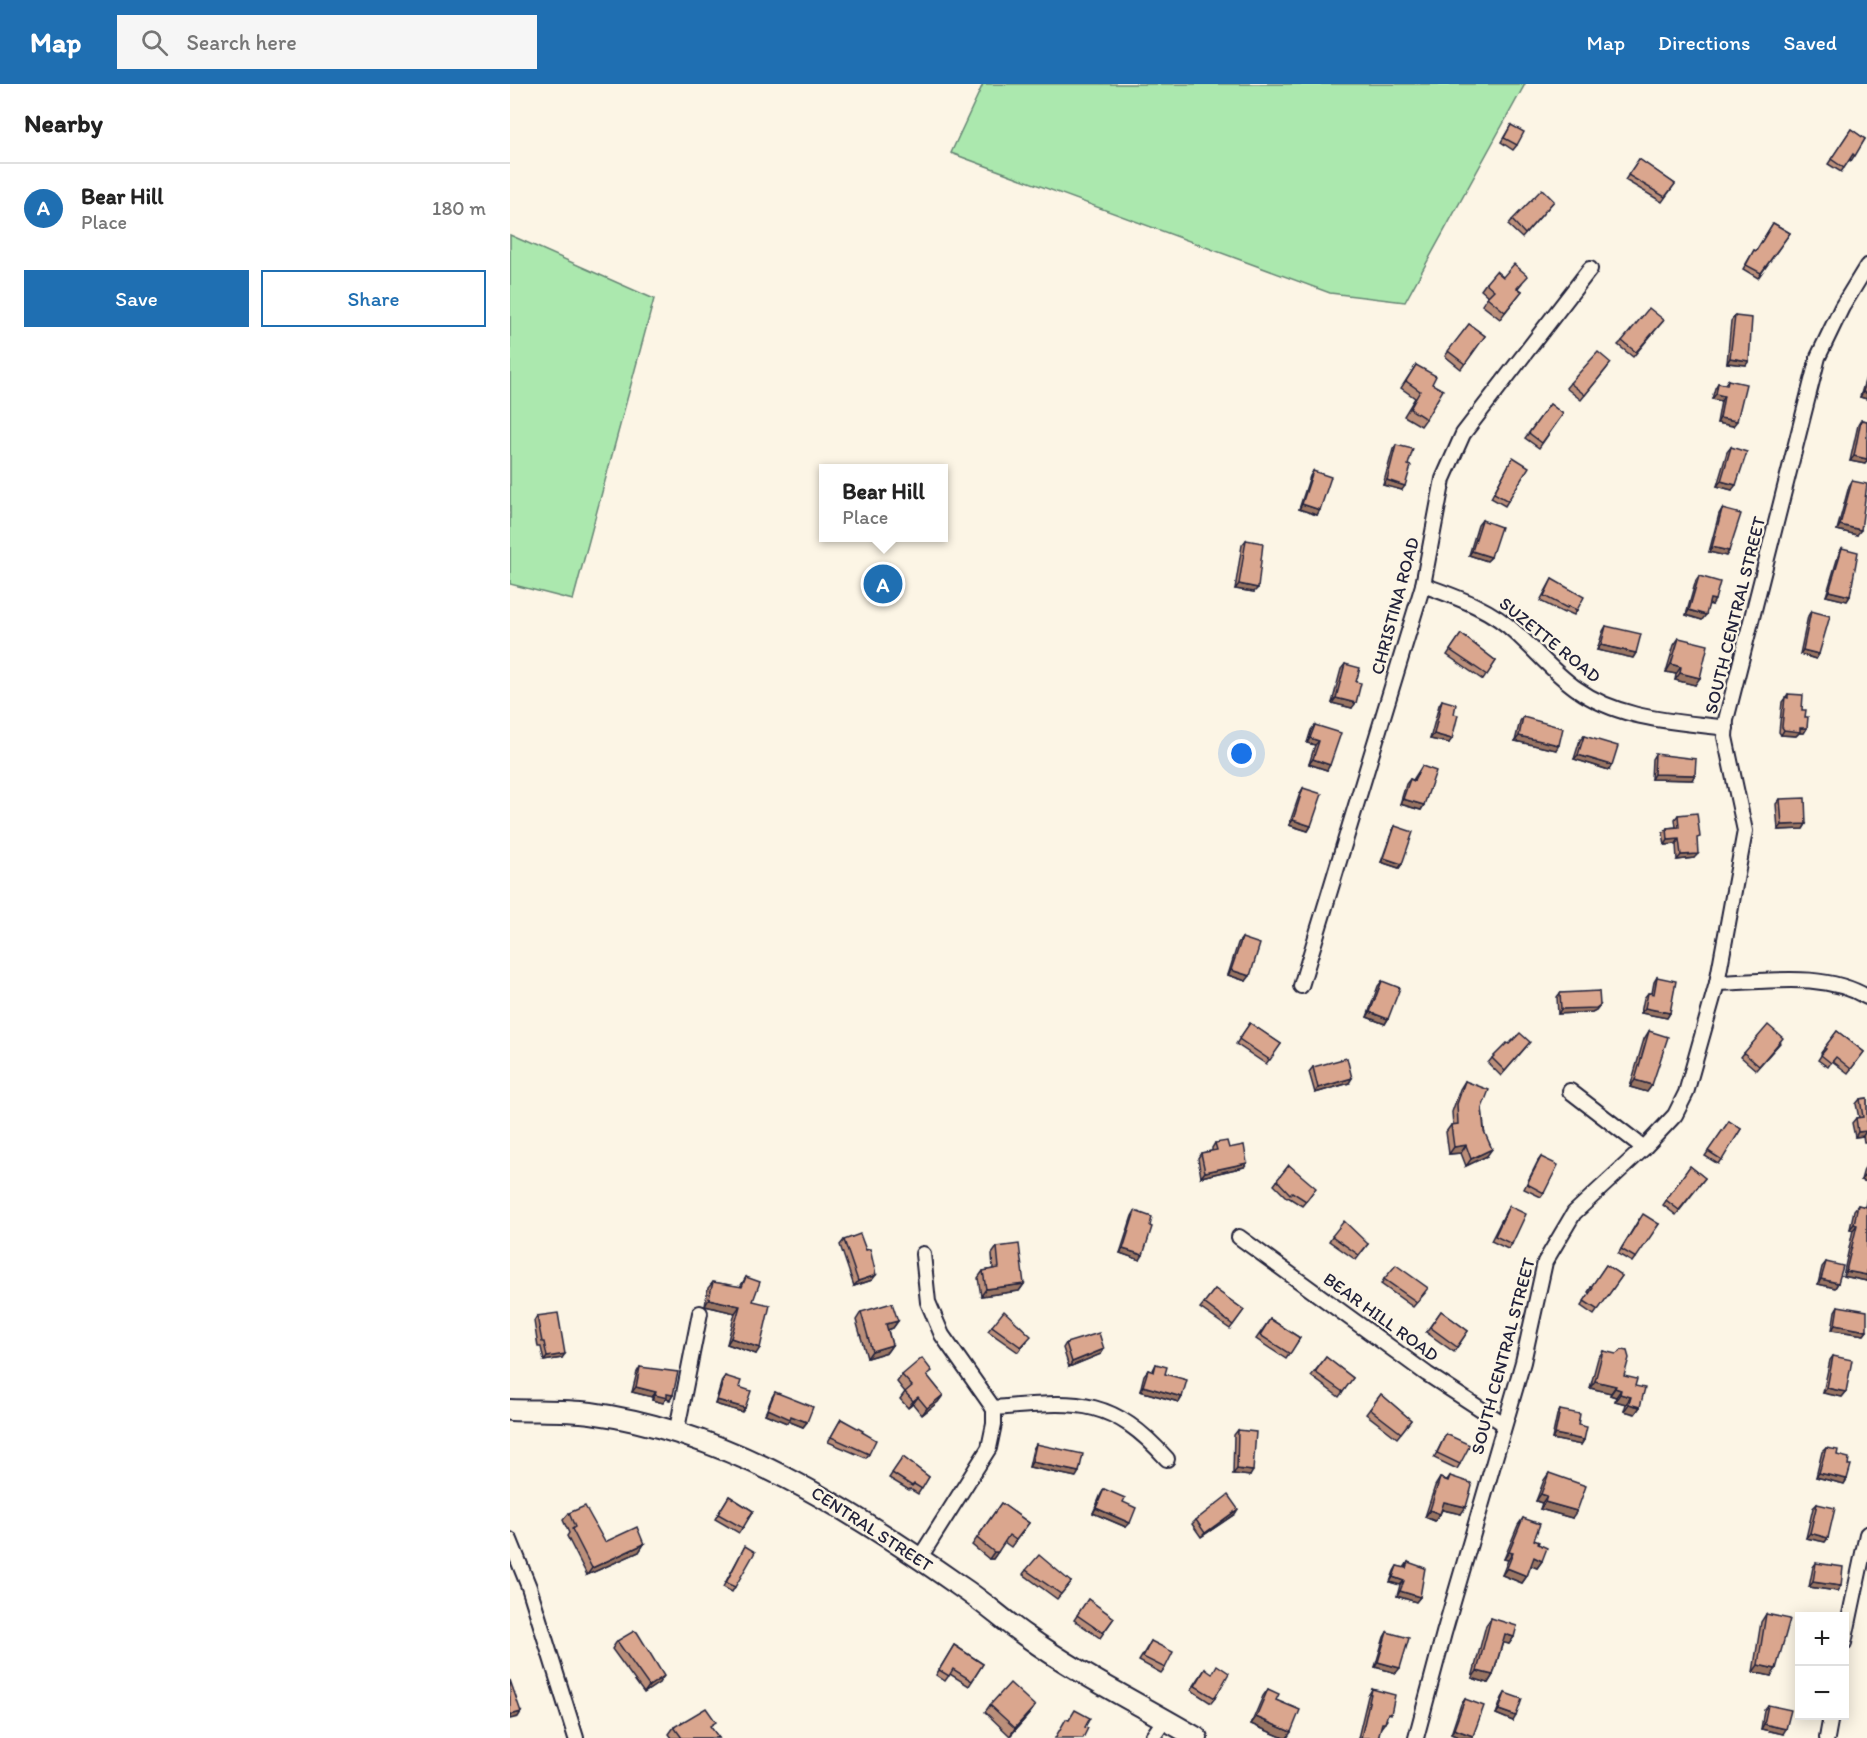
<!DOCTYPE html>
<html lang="en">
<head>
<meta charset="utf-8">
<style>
  :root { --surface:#fff; --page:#f6f6f6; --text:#222; --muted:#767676; --line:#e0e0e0; --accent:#1f6fb2 }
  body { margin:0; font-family:Itim,sans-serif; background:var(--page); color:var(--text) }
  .controls { position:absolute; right:18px; bottom:18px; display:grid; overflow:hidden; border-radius:0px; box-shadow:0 3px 15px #0003 }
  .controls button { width:54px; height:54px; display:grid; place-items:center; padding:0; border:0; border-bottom:2px solid var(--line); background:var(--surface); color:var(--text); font:30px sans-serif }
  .you { position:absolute; left:732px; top:670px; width:21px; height:21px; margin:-15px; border:4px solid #fff; border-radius:50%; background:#1a73e8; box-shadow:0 0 0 9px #1a73e833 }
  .badge { display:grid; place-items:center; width:39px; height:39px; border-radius:50%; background:var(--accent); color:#fff; font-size:20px; font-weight:700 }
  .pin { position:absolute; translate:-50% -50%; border:3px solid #fff; box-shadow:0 2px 6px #0006 }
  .popup { position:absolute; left:309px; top:380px; width:129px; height:78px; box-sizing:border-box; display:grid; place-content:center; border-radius:0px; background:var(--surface); filter:drop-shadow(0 2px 4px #0005); font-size:20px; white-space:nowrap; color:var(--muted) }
  .popup b { font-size:22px; color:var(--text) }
  .popup::after { content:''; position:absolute; left:50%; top:100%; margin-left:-12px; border:12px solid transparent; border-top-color:var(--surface) }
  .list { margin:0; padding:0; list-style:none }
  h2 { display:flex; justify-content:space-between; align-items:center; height:78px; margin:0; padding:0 24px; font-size:26px }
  h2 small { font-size:20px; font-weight:400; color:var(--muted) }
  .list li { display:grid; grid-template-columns:39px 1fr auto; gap:18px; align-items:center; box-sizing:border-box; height:90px; padding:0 24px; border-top:2px solid var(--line) }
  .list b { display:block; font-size:22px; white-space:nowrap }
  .list p { margin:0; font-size:20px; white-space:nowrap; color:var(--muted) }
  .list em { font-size:20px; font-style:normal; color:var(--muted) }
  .actions { display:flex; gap:12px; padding:18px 24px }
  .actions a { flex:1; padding:14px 0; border:2px solid var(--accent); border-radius:0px; text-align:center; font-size:21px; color:var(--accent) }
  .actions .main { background:var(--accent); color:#fff }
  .icon { flex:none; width:33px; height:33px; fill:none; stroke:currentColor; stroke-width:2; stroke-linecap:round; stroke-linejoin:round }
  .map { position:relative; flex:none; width:1357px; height:1654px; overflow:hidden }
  header { display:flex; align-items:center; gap:36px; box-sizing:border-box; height:84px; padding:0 30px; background:var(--accent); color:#fff }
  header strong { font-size:28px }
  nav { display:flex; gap:33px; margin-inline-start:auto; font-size:21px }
  .search { width:420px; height:54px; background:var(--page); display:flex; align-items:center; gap:15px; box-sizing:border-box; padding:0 21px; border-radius:0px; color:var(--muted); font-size:22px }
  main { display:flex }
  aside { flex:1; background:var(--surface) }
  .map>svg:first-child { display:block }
  .green { fill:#abe8ae; stroke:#668574; stroke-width:1.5 }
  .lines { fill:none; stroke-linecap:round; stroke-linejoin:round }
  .street-casing { stroke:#22223b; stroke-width:18 }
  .secondary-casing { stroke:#22223b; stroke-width:24 }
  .street { stroke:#fcf5e5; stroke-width:14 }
  .secondary { stroke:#fcf5e5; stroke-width:20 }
  .wall { fill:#bb8f7a; stroke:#22223b; stroke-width:1.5 }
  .shaded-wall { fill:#997463; stroke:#22223b; stroke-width:1.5 }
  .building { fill:#daa68e; stroke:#22223b; stroke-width:1.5 }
  .labels { text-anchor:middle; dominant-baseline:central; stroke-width:4.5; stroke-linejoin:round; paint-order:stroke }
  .street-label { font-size:18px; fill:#22223b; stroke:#fcf5e5 }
</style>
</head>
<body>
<header>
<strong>Map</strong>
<div class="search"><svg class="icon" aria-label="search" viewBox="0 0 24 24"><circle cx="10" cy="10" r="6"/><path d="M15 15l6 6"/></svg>Search here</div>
<nav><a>Map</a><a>Directions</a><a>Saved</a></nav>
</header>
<main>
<aside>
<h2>Nearby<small></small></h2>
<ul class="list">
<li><span class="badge">A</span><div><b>Bear Hill</b><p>Place</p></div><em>180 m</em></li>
</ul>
<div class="actions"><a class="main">Save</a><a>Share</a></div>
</aside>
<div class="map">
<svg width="1357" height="1654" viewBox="0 0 1357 1654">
  <rect width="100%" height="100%" fill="#fcf5e5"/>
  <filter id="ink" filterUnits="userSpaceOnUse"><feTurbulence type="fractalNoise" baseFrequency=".0167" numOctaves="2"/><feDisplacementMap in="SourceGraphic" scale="12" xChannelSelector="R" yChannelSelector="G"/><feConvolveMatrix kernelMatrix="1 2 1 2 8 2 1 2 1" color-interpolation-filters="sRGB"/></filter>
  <g filter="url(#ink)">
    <g class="green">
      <path d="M 473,0 L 1015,0 L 895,218 L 820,209 L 441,69 Z"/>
      <path d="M 0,151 L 144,215 L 63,516 L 0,500 Z"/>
    </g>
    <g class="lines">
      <g class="street-casing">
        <g id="street">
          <path d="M 913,501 C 946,513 980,524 1006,549 C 1027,568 1044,589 1067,605 C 1110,636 1165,637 1216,644"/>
          <path d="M 1207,899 C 1256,898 1313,887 1357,913"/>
          <path d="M 791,902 L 913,501 L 933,395 L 953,350 L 1080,185"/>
          <path d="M 1060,1007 L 1134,1064"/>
          <path d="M 729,1153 L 917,1290 L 994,1340"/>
          <path d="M 483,1324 C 564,1318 599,1310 657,1375"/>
          <path d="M 166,1350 L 190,1229"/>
          <path d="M 0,1456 L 19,1503 L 66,1654"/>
          <path d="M 409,1475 L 479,1364 L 484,1340 L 484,1325 L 432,1251 L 418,1218 L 413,1170"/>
          <path d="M 1334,1559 L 1357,1450"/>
          <path d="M 642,1654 L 655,1635"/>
          <path d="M 906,1654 L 934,1549 L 1013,1278 L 1035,1178 L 1064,1129 L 1134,1064 L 1165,1031 L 1176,1009 L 1207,899 L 1235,747 L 1215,653 L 1216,636 L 1308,273 L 1332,223 L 1357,182"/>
          <path d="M 1317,1654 L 1321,1632"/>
        </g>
      </g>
      <g class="secondary-casing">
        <path id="secondary" d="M 0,1326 C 27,1327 55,1326 81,1329 C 219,1348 340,1425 451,1503 C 474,1518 494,1537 516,1552 C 570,1591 630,1620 687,1654"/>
      </g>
      <use href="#street" class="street"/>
      <use href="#secondary" class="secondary"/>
    </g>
    <g class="wall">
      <path d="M 1001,41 L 1007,61 L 1003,66 L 991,58 Z"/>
      <path d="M 1341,45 L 1355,55 L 1341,77 L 1340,75 L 1331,88 L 1318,80 Z"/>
      <path d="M 1129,75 L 1165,100 L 1152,118 L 1115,96 Z"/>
      <path d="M 1044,117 L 1012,154 L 998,141 L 1002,136 Z"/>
      <path d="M 1263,139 L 1280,149 L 1248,194 L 1233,185 L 1244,166 L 1246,167 Z"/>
      <path d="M 993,193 L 1012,199 L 1008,204 L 1012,207 L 990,235 L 972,221 L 978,212 L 971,206 L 976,199 Z"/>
      <path d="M 1225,232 L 1236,281 L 1217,279 L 1221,237 Z"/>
      <path d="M 1154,236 L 1123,273 L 1108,261 L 1112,257 Z"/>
      <path d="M 959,240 L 975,252 L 951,285 L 935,272 Z"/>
      <path d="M 906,281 L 922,300 L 916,335 L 911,342 L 894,332 L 905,314 L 891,304 Z"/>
      <path d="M 1097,284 L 1071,316 L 1056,304 L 1060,299 Z"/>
      <path d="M 1357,290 L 1357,315 L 1350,313 Z"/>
      <path d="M 1218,296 L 1223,342 L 1207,339 L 1211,317 L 1202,315 L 1205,304 L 1208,299 L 1215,300 Z"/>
      <path d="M 1040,320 L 1053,330 L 1029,364 L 1015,354 Z"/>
      <path d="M 1351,336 L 1357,337 L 1357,377 L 1355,380 L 1340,377 L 1348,341 Z"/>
      <path d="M 886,361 L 898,381 L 892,406 L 873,401 L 883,365 Z"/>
      <path d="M 1221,363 L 1222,406 L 1207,402 L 1217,368 Z"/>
      <path d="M 1003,373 L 998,417 L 995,422 L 981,414 Z"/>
      <path d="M 803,387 L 807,431 L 789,425 L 800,392 Z"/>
      <path d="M 1342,397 L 1347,451 L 1327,446 L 1339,402 Z"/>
      <path d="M 1212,425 L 1219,467 L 1216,472 L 1199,468 L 1209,430 Z"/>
      <path d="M 972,436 L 981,473 L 977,477 L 959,471 L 968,441 Z"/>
      <path d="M 736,456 L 744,508 L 725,505 L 732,461 Z"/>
      <path d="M 1332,464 L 1340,512 L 1337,517 L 1316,512 L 1329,469 Z"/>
      <path d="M 1189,492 L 1202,521 L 1199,520 L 1192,536 L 1176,531 L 1186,496 Z"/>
      <path d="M 1042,495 L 1067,526 L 1064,531 L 1055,527 L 1054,529 L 1030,517 Z"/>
      <path d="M 1301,527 L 1309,570 L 1306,575 L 1290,570 L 1298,532 Z"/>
      <path d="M 1096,542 L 1126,569 L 1123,574 L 1087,566 L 1093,547 Z"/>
      <path d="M 951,550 L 986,577 L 973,596 L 937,571 Z"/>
      <path d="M 1169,554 L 1185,601 L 1165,596 L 1166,590 L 1156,588 L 1164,561 Z"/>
      <path d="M 835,580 L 846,598 L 842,624 L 822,619 L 831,585 Z"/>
      <path d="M 1278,610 L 1292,626 L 1295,633 L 1297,644 L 1294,649 L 1289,649 L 1286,652 L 1271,651 L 1269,648 L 1272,618 Z"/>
      <path d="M 932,616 L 944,630 L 939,659 L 920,655 L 929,621 Z"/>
      <path d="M 1013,633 L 1046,666 L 1005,657 L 1010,637 Z"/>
      <path d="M 805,641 L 817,686 L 799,680 L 805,661 L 797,659 L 801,646 Z"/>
      <path d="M 1074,652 L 1099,686 L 1064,675 L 1070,656 Z"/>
      <path d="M 1145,670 L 1182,696 L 1141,695 L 1142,675 Z"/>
      <path d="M 912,682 L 914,721 L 911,726 L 890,720 L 896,700 L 900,695 L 903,696 Z"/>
      <path d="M 793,704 L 801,742 L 798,747 L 779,741 L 790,709 Z"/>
      <path d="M 1270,715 L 1296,740 L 1293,745 L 1268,746 L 1266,720 Z"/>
      <path d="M 1168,731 L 1187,757 L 1184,774 L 1167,776 L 1166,760 L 1155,761 L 1153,749 L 1157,744 L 1166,743 L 1165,735 Z"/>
      <path d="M 885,742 L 892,780 L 889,784 L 871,778 L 882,747 Z"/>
      <path d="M 732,854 L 736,897 L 718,891 L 728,859 Z"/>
      <path d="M 1147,893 L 1160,929 L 1157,934 L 1131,929 L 1134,914 L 1138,909 L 1142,909 L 1144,898 Z"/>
      <path d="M 872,897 L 878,935 L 875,940 L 857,933 L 868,902 Z"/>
      <path d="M 1050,909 L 1090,921 L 1086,926 L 1082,928 L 1048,930 L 1047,913 Z"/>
      <path d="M 740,939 L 771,960 L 756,980 L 726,960 Z"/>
      <path d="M 1139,947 L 1142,1001 L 1137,1008 L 1120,1003 L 1134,955 Z"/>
      <path d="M 1327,947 L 1354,968 L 1338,989 L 1322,977 L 1318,983 L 1308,976 L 1312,970 L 1311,969 Z"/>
      <path d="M 1270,959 L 1246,986 L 1231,973 L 1234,969 Z"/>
      <path d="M 999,960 L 1016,963 L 991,992 L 978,979 L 982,974 Z"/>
      <path d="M 803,983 L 839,999 L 805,1009 L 799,988 Z"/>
      <path d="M 955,997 L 972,1024 L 977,1072 L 956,1082 L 951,1069 L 939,1070 L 936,1048 L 941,1041 L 943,1041 L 942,1028 L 950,1005 Z"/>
      <path d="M 1357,1014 L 1357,1058 L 1354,1058 L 1353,1052 L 1345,1053 L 1342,1039 L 1346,1034 L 1349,1034 L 1346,1020 L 1350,1015 Z"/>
      <path d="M 1219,1037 L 1231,1045 L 1208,1080 L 1195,1072 Z"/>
      <path d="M 705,1059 L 719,1064 L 734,1083 L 691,1093 L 688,1074 L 691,1069 L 702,1067 L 702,1064 Z"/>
      <path d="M 1031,1073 L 1034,1109 L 1031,1113 L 1014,1105 L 1028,1077 Z"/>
      <path d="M 779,1081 L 803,1109 L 792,1122 L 778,1113 L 777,1114 L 764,1101 Z"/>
      <path d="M 1357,1081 L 1357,1098 L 1351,1096 L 1354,1085 Z"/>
      <path d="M 1180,1082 L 1195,1094 L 1166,1131 L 1153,1121 Z"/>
      <path d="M 1357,1113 L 1357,1197 L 1333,1192 L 1343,1146 L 1340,1145 L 1344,1126 L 1348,1121 L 1355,1123 Z"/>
      <path d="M 999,1122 L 1002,1160 L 998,1165 L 981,1157 L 996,1127 Z"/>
      <path d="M 625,1127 L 630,1176 L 610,1169 L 622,1132 Z"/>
      <path d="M 1129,1135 L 1149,1140 L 1122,1178 L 1108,1170 Z"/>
      <path d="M 822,1152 L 858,1160 L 846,1176 L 819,1157 Z"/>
      <path d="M 334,1156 L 362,1196 L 344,1202 L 330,1161 Z"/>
      <path d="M 487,1163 L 514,1200 L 509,1207 L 471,1212 L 468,1194 L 473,1187 L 483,1185 L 482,1170 Z"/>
      <path d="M 1316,1178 L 1328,1199 L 1325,1204 L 1308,1200 L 1312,1183 Z"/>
      <path d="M 1096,1181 L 1112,1192 L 1084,1231 L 1071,1222 L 1080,1209 L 1078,1208 Z"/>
      <path d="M 236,1193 L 243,1217 L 246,1270 L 217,1260 L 225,1229 L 195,1222 L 198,1204 L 203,1198 L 230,1203 Z"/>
      <path d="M 874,1195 L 915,1209 L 903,1223 L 871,1200 Z"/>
      <path d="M 705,1205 L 734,1226 L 720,1245 L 690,1224 Z"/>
      <path d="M 1328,1222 L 1357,1247 L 1354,1251 L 1322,1246 L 1325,1227 Z"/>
      <path d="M 931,1227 L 958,1247 L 944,1268 L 916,1248 Z"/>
      <path d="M 351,1228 L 388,1237 L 383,1244 L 378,1246 L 382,1261 L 377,1268 L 357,1274 L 346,1236 Z"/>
      <path d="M 27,1232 L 52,1274 L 34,1277 L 31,1263 L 28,1263 L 24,1237 Z"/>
      <path d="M 760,1235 L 790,1254 L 776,1275 L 746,1255 Z"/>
      <path d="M 482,1242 L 517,1257 L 508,1268 L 478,1247 Z"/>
      <path d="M 556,1259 L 594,1265 L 591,1270 L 559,1283 L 553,1264 Z"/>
      <path d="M 1093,1267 L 1114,1292 L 1125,1302 L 1130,1323 L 1125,1330 L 1114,1327 L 1116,1320 L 1105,1317 L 1106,1313 L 1100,1311 L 1101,1309 L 1080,1304 L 1088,1274 Z"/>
      <path d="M 1323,1272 L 1336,1308 L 1332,1313 L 1313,1309 L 1320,1276 Z"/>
      <path d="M 816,1273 L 843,1294 L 829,1313 L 801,1292 Z"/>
      <path d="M 646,1280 L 655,1290 L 672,1313 L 669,1318 L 630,1307 L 634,1291 L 638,1286 L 642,1288 Z"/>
      <path d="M 130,1283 L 163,1311 L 160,1316 L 156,1315 L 153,1319 L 142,1316 L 142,1313 L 122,1308 L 127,1288 Z"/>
      <path d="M 392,1291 L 418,1293 L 433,1311 L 428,1318 L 412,1331 L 403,1320 L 398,1324 L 390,1315 L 395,1308 L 387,1298 Z"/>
      <path d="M 215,1292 L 229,1303 L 235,1324 L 232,1328 L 205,1320 L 212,1296 Z"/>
      <path d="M 265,1308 L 297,1338 L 293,1343 L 278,1337 L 277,1339 L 255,1330 L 262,1313 Z"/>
      <path d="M 871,1310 L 901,1336 L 887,1354 L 856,1330 Z"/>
      <path d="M 1050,1326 L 1068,1341 L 1074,1356 L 1071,1361 L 1042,1355 L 1047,1331 Z"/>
      <path d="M 331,1335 L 352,1348 L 359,1370 L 356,1374 L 318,1358 Z"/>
      <path d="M 728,1346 L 740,1392 L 723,1390 L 724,1351 Z"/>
      <path d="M 936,1350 L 950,1380 L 947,1385 L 924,1374 Z"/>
      <path d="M 526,1360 L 566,1393 L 519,1383 L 523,1365 Z"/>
      <path d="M 1316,1364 L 1338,1381 L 1337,1395 L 1334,1400 L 1306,1393 L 1312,1368 Z"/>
      <path d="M 393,1373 L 419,1393 L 408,1410 L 400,1405 L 399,1406 L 379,1394 Z"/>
      <path d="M 1039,1389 L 1062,1434 L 1030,1425 L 1032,1419 L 1026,1417 L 1034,1396 Z"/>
      <path d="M 940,1392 L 951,1430 L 932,1426 L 930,1430 L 925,1437 L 915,1433 L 925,1402 L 930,1394 L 937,1396 Z"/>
      <path d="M 594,1405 L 613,1418 L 616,1443 L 583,1429 L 591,1410 Z"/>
      <path d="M 219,1412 L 243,1427 L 229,1449 L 205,1435 Z"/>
      <path d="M 491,1419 L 519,1439 L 501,1463 L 494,1458 L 483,1475 L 479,1475 L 462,1461 Z"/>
      <path d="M 1307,1420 L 1318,1454 L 1315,1458 L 1296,1454 L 1303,1424 Z"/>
      <path d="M 59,1429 L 95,1458 L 134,1460 L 129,1468 L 77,1491 L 57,1452 L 59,1449 L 53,1436 Z"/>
      <path d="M 725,1430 L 691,1453 L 682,1440 L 686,1436 Z"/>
      <path d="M 1013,1434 L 1024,1456 L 1028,1460 L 1032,1477 L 1027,1484 L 1021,1481 L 1017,1492 L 1012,1499 L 992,1491 L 998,1476 L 994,1475 L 1008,1441 Z"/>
      <path d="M 235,1462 L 225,1503 L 222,1508 L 213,1503 Z"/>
      <path d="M 898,1478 L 910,1513 L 906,1518 L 887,1512 L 890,1501 L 880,1498 L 884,1487 L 887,1482 L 894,1484 Z"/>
      <path d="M 1306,1479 L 1327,1507 L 1299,1503 L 1303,1483 Z"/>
      <path d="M 516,1486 L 561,1498 L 547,1515 L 513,1490 Z"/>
      <path d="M 578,1515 L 604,1534 L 590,1554 L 564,1536 Z"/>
      <path d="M 1256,1530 L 1261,1592 L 1243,1588 L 1251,1538 Z"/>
      <path d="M 981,1534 L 1004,1553 L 999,1560 L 993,1558 L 983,1591 L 978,1599 L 962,1594 L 976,1541 Z"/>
      <path d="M 877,1548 L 886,1589 L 865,1583 L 874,1553 Z"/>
      <path d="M 107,1557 L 149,1599 L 134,1609 L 102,1565 Z"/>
      <path d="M 641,1557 L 655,1584 L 651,1589 L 629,1577 Z"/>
      <path d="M 444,1561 L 473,1580 L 459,1602 L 440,1590 L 435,1597 L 426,1591 Z"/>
      <path d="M 695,1585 L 705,1614 L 701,1619 L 681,1606 Z"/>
      <path d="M 758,1605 L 766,1616 L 777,1654 L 774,1654 L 741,1640 L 753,1612 Z"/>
      <path d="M 862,1605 L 877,1636 L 870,1645 L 868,1654 L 848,1654 L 858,1612 Z"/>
      <path d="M 995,1609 L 1003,1637 L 986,1630 L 992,1614 Z"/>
      <path d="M 955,1615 L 963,1652 L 962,1654 L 951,1654 L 941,1650 L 951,1620 Z"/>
      <path d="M 480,1621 L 525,1622 L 520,1629 L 500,1652 L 475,1628 Z"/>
      <path d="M 1258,1621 L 1273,1650 L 1251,1645 L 1254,1626 Z"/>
      <path d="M 164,1643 L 201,1644 L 209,1654 L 162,1654 L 159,1650 Z"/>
    </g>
    <g class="shaded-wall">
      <path d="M 1220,274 L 1239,277 L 1236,281 L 1217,279 Z"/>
      <path d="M 1353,308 L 1357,309 L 1357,315 L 1350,313 Z"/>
      <path d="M 1206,310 L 1214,312 L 1211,317 L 1202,315 Z"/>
      <path d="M 1210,334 L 1227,337 L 1223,342 L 1207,339 Z"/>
      <path d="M 1344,372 L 1357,375 L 1357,377 L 1355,380 L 1340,377 Z"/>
      <path d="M 877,396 L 895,402 L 892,406 L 873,401 Z"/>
      <path d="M 1211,397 L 1226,401 L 1222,406 L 1207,402 Z"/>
      <path d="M 792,420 L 810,426 L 807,431 L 789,425 Z"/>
      <path d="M 1330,441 L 1351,446 L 1347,451 L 1327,446 Z"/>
      <path d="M 1202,463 L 1219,467 L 1216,472 L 1199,468 Z"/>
      <path d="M 962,467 L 981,473 L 977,477 L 959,471 Z"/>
      <path d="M 729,500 L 748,504 L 744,508 L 725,505 Z"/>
      <path d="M 1319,507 L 1340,512 L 1337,517 L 1316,512 Z"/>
      <path d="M 1200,515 L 1205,516 L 1202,521 L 1197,520 Z"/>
      <path d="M 1179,526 L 1196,531 L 1192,536 L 1176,531 Z"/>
      <path d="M 1091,561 L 1126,569 L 1123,574 L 1087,566 Z"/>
      <path d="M 1293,566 L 1309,570 L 1306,575 L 1290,570 Z"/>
      <path d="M 1161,580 L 1171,583 L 1166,590 L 1156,588 Z"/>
      <path d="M 1170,589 L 1190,594 L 1185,601 L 1165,596 Z"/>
      <path d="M 826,614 L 846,619 L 842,624 L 822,619 Z"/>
      <path d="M 1290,644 L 1297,644 L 1294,649 L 1289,649 L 1286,652 L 1271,651 L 1274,646 Z"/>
      <path d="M 924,650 L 942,655 L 939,659 L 920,655 Z"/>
      <path d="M 1009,652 L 1049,661 L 1046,666 L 1005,657 Z"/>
      <path d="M 800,654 L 809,657 L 805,661 L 797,659 Z"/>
      <path d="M 1068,671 L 1102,681 L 1099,686 L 1064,675 Z"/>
      <path d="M 803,675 L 820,681 L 817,686 L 799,680 Z"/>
      <path d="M 1144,690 L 1185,691 L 1182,696 L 1141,695 Z"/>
      <path d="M 893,715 L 914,721 L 911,726 L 890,720 Z"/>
      <path d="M 783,736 L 801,742 L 798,747 L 779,741 Z"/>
      <path d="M 1296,740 L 1293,745 L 1268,746 L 1272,741 Z"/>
      <path d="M 1169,755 L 1166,760 L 1155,761 L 1158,756 Z"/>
      <path d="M 1188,770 L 1184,774 L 1167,776 L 1171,771 Z"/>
      <path d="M 874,774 L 892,780 L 889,784 L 871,778 Z"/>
      <path d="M 721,886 L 740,892 L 736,897 L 718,891 Z"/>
      <path d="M 1090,921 L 1086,926 L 1082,928 L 1048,930 L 1051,925 Z"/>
      <path d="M 1135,924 L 1160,929 L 1157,934 L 1131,929 Z"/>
      <path d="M 860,928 L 878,935 L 875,940 L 857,933 Z"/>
      <path d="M 842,994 L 839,999 L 805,1009 L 808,1004 Z"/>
      <path d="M 1125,996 L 1142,1001 L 1137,1008 L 1120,1003 Z"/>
      <path d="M 1356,1047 L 1353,1052 L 1345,1053 L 1348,1048 Z"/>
      <path d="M 956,1061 L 951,1069 L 939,1070 L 944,1063 Z"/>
      <path d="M 982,1065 L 977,1072 L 956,1082 L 961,1075 Z"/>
      <path d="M 737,1079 L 734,1083 L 691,1093 L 695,1088 Z"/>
      <path d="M 1355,1091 L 1357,1092 L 1357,1098 L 1351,1096 Z"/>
      <path d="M 1344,1140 L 1347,1141 L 1343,1146 L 1340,1145 Z"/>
      <path d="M 613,1165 L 633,1171 L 630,1176 L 610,1169 Z"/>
      <path d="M 1336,1187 L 1357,1191 L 1357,1197 L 1333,1192 Z"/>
      <path d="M 366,1191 L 362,1196 L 344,1202 L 348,1197 Z"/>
      <path d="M 1311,1195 L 1328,1199 L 1325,1204 L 1308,1200 Z"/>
      <path d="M 514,1200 L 509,1207 L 471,1212 L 476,1205 Z"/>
      <path d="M 199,1215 L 230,1222 L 225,1229 L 195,1222 Z"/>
      <path d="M 388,1237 L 383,1244 L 371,1248 L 376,1240 Z"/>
      <path d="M 1325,1241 L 1357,1247 L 1354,1251 L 1322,1246 Z"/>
      <path d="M 221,1254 L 250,1264 L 246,1270 L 217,1260 Z"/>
      <path d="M 382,1261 L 377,1268 L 357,1274 L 362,1267 Z"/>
      <path d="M 594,1265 L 591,1270 L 559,1283 L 562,1278 Z"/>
      <path d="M 55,1270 L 52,1274 L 34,1277 L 37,1273 Z"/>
      <path d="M 1085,1297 L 1106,1302 L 1101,1309 L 1080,1304 Z"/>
      <path d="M 633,1302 L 672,1313 L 669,1318 L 630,1307 Z"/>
      <path d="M 126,1303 L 146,1308 L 142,1313 L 122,1308 Z"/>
      <path d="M 1105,1304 L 1111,1306 L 1106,1313 L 1100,1311 Z"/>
      <path d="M 1317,1304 L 1336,1308 L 1332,1313 L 1313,1309 Z"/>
      <path d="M 157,1310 L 163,1311 L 160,1316 L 156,1315 L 153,1319 L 142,1316 L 145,1311 Z"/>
      <path d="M 1110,1310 L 1121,1313 L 1116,1320 L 1105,1317 Z"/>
      <path d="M 433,1311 L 428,1318 L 412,1331 L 417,1324 Z"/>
      <path d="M 408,1313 L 403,1320 L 398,1324 L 403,1317 Z"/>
      <path d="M 207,1316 L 235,1324 L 232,1328 L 205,1320 Z"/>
      <path d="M 1119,1320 L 1130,1323 L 1125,1330 L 1114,1327 Z"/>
      <path d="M 258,1325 L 281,1332 L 297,1338 L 293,1343 L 278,1337 L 277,1339 L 255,1330 Z"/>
      <path d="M 1045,1350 L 1074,1356 L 1071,1361 L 1042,1355 Z"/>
      <path d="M 522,1378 L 569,1388 L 566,1393 L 519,1383 Z"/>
      <path d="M 727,1385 L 743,1387 L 740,1392 L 723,1390 Z"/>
      <path d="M 1309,1389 L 1337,1395 L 1334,1400 L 1306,1393 Z"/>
      <path d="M 1031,1410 L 1037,1412 L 1032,1419 L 1026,1417 Z"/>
      <path d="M 934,1418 L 956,1423 L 951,1430 L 929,1425 Z"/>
      <path d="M 1035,1418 L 1067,1427 L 1062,1434 L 1030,1425 Z"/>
      <path d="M 586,1424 L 620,1439 L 616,1443 L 583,1429 Z"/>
      <path d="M 728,1425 L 725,1430 L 691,1453 L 695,1449 Z"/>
      <path d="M 920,1426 L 930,1430 L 925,1437 L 915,1433 Z"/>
      <path d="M 1300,1449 L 1318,1454 L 1315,1458 L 1296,1454 Z"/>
      <path d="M 134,1460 L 129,1468 L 77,1491 L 82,1484 Z"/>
      <path d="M 484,1468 L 488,1468 L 483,1475 L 479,1475 Z"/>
      <path d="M 999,1468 L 1003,1469 L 998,1476 L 994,1475 Z"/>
      <path d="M 1024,1473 L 1032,1477 L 1027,1484 L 1019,1481 Z"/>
      <path d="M 997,1484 L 1017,1492 L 1012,1499 L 992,1491 Z"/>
      <path d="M 883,1493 L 894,1497 L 890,1501 L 880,1498 Z"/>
      <path d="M 1303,1498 L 1331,1502 L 1327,1507 L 1299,1503 Z"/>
      <path d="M 890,1507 L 910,1513 L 906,1518 L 887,1512 Z"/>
      <path d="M 995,1550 L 1004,1553 L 999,1560 L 990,1558 Z"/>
      <path d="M 868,1578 L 890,1584 L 886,1589 L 865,1583 Z"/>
      <path d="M 1248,1581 L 1266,1585 L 1261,1592 L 1243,1588 Z"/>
      <path d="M 967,1587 L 983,1591 L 978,1599 L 962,1594 Z"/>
      <path d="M 154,1592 L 149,1599 L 134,1609 L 139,1602 Z"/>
      <path d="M 525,1622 L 520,1629 L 500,1652 L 505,1644 Z"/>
      <path d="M 989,1626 L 1006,1632 L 1003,1637 L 986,1630 Z"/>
      <path d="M 11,1628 L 8,1633 L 0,1635 L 0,1631 Z"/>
      <path d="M 746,1633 L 781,1648 L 777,1654 L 774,1654 L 741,1640 Z"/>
      <path d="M 1254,1640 L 1276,1645 L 1273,1650 L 1251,1645 Z"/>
      <path d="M 944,1645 L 963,1652 L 962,1654 L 951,1654 L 941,1650 Z"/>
    </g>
    <g class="building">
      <path d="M 1001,41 L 1014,48 L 1007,61 L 994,54 Z"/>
      <path d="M 1341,45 L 1355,55 L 1345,72 L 1343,70 L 1334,84 L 1321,75 Z"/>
      <path d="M 1129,75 L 1165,100 L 1155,113 L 1118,91 Z"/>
      <path d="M 1032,105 L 1044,117 L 1015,150 L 1002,136 Z"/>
      <path d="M 1263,139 L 1280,149 L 1251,189 L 1236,181 L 1244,166 L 1246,167 Z"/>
      <path d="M 1004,180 L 1018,192 L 1007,204 L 1012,207 L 995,228 L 977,213 L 984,206 L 976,199 L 986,187 L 993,193 Z"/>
      <path d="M 1139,224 L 1154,236 L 1126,268 L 1112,257 Z"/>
      <path d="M 1225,232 L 1242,234 L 1239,277 L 1220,274 Z"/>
      <path d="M 959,240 L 975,252 L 955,280 L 938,267 Z"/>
      <path d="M 1088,268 L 1101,279 L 1075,311 L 1060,299 Z"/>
      <path d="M 906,281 L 926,292 L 922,300 L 933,306 L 916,335 L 900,325 L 910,307 L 896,297 Z"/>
      <path d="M 1218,296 L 1236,300 L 1227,337 L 1210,334 L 1214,312 L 1206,310 L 1208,299 L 1217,301 Z"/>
      <path d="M 1357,296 L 1357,309 L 1353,308 Z"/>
      <path d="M 1040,320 L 1053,330 L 1032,359 L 1019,349 Z"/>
      <path d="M 1351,336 L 1357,337 L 1357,375 L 1344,372 Z"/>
      <path d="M 886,361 L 903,365 L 898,381 L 901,382 L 895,402 L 877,396 Z"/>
      <path d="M 1221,363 L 1237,368 L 1226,401 L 1211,397 Z"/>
      <path d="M 1003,373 L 1019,383 L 998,417 L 984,409 Z"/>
      <path d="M 803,387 L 821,393 L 810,426 L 792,420 Z"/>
      <path d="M 1342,397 L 1357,400 L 1351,446 L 1330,441 Z"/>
      <path d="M 1212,425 L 1231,430 L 1219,467 L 1202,463 Z"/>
      <path d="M 972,436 L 991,443 L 981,473 L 962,467 Z"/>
      <path d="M 736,456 L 753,459 L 748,504 L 729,500 Z"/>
      <path d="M 1332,464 L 1348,468 L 1340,512 L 1319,507 Z"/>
      <path d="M 1189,492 L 1210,498 L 1205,516 L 1200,515 L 1196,531 L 1179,526 Z"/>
      <path d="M 1042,495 L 1074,513 L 1067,526 L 1058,522 L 1057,524 L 1034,512 Z"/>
      <path d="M 1301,527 L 1320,532 L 1309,570 L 1293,566 Z"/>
      <path d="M 1096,542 L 1131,550 L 1126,569 L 1091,561 Z"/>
      <path d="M 951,550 L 986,577 L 977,591 L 940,566 Z"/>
      <path d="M 1169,554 L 1198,561 L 1190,594 L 1170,589 L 1171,583 L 1161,580 Z"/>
      <path d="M 835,580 L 850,584 L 846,598 L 851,599 L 846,619 L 826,614 Z"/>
      <path d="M 1278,610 L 1293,611 L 1292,626 L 1296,626 L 1295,633 L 1298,633 L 1297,644 L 1290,644 L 1290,648 L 1274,646 L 1272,643 L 1275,613 L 1278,614 Z"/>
      <path d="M 932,616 L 946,620 L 944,630 L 948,631 L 942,655 L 924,650 Z"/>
      <path d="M 1013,633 L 1053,644 L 1049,661 L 1009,652 Z"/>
      <path d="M 805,641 L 831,649 L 820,681 L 803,675 L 809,657 L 800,654 Z"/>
      <path d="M 1074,652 L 1108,662 L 1102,681 L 1068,671 Z"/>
      <path d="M 1145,670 L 1186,675 L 1185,691 L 1144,690 Z"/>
      <path d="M 912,682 L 926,687 L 914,721 L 893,715 L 900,695 L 904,697 Z"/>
      <path d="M 793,704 L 812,710 L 801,742 L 783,736 Z"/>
      <path d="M 1295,714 L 1296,740 L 1272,741 L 1270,715 Z"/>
      <path d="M 1187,729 L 1190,753 L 1187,754 L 1188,770 L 1171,771 L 1169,755 L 1158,756 L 1157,744 L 1169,743 L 1168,731 Z"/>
      <path d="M 885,742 L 903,748 L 892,780 L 874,774 Z"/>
      <path d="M 732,854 L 750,860 L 740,892 L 721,886 Z"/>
      <path d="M 1147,893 L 1166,897 L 1160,929 L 1135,924 L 1138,909 L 1144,910 Z"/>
      <path d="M 872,897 L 890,904 L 878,935 L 860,928 Z"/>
      <path d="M 1089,907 L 1090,921 L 1086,924 L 1051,925 L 1050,909 Z"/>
      <path d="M 740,939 L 771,960 L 760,976 L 729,955 Z"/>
      <path d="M 1258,941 L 1273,954 L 1249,982 L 1234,969 Z"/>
      <path d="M 1139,947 L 1158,953 L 1142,1001 L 1125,996 Z"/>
      <path d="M 1327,947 L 1354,968 L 1341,985 L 1326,973 L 1321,979 L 1311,971 L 1316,965 L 1314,964 Z"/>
      <path d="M 1010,949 L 1020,958 L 995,987 L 982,974 L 997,959 L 999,960 Z"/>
      <path d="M 837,974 L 842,994 L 808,1004 L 803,983 Z"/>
      <path d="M 955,997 L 979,1006 L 972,1024 L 974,1047 L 982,1065 L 961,1075 L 956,1061 L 944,1063 L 941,1041 L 948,1040 L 947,1020 Z"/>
      <path d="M 1357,1014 L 1357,1051 L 1356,1047 L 1348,1048 L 1346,1034 L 1353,1033 L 1350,1015 Z"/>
      <path d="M 1219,1037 L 1231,1045 L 1212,1076 L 1198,1067 Z"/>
      <path d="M 717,1057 L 719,1064 L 734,1061 L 737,1079 L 695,1088 L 691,1069 L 707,1066 L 705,1059 Z"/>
      <path d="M 1031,1073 L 1048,1081 L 1034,1109 L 1017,1100 Z"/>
      <path d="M 779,1081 L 806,1104 L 796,1117 L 782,1108 L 780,1110 L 767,1096 Z"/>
      <path d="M 1180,1082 L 1195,1094 L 1169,1126 L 1156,1116 Z"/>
      <path d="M 1357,1082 L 1357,1092 L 1355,1091 Z"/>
      <path d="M 1348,1121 L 1357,1123 L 1357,1122 L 1357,1191 L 1336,1187 L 1347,1141 L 1344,1140 Z"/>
      <path d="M 999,1122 L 1016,1130 L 1002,1160 L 985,1152 Z"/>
      <path d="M 625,1127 L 642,1133 L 640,1142 L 642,1143 L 633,1171 L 613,1165 Z"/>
      <path d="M 1133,1130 L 1149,1140 L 1126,1174 L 1111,1165 Z"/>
      <path d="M 834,1137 L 858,1160 L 849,1171 L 822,1152 Z"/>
      <path d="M 350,1150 L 356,1166 L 360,1165 L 366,1191 L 348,1197 L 334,1156 Z"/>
      <path d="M 509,1160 L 514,1200 L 476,1205 L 473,1187 L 489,1184 L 487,1163 Z"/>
      <path d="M 1316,1178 L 1333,1182 L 1328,1199 L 1311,1195 Z"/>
      <path d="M 886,1181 L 918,1204 L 907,1218 L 874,1195 Z"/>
      <path d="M 1096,1181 L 1112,1192 L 1088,1226 L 1074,1217 L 1083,1204 L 1081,1203 Z"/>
      <path d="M 236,1193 L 250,1198 L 243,1217 L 260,1221 L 250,1264 L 221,1254 L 230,1222 L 199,1215 L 203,1198 L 232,1203 Z"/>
      <path d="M 705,1205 L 734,1226 L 723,1241 L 694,1219 Z"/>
      <path d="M 382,1219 L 388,1237 L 376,1240 L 382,1261 L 362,1267 L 351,1228 Z"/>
      <path d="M 1328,1222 L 1357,1227 L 1357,1247 L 1325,1241 Z"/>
      <path d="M 494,1227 L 521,1252 L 511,1263 L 482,1242 Z"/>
      <path d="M 931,1227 L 958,1247 L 947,1263 L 920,1243 Z"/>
      <path d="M 48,1229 L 55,1270 L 37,1273 L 34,1258 L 32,1258 L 27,1232 Z"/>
      <path d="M 760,1235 L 790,1254 L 780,1270 L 750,1251 Z"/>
      <path d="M 589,1249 L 594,1265 L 562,1278 L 556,1259 Z"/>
      <path d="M 1112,1266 L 1117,1267 L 1119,1274 L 1114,1292 L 1127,1295 L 1125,1302 L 1135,1304 L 1130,1323 L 1119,1320 L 1121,1313 L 1110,1310 L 1111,1306 L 1105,1304 L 1106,1302 L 1085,1297 L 1093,1267 L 1106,1270 Z"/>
      <path d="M 1323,1272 L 1342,1276 L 1336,1308 L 1317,1304 Z"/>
      <path d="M 816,1273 L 843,1294 L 833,1308 L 805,1288 Z"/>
      <path d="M 412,1274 L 422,1287 L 417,1291 L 433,1311 L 417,1324 L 408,1313 L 403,1317 L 395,1308 L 402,1302 L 392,1291 Z"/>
      <path d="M 646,1280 L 657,1283 L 655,1290 L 677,1296 L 672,1313 L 633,1302 L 638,1286 L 644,1288 Z"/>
      <path d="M 130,1283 L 168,1288 L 163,1311 L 157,1310 L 157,1314 L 145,1311 L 146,1308 L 126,1303 Z"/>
      <path d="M 215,1292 L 231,1297 L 229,1303 L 241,1307 L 235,1324 L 207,1316 Z"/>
      <path d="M 265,1308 L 303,1323 L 297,1338 L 281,1332 L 280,1335 L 258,1325 Z"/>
      <path d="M 871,1310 L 901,1336 L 891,1349 L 860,1325 Z"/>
      <path d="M 1050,1326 L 1070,1330 L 1068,1341 L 1077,1343 L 1074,1356 L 1045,1350 Z"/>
      <path d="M 331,1335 L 353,1347 L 352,1348 L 366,1356 L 359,1370 L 321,1353 Z"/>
      <path d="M 728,1346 L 746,1348 L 743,1387 L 727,1385 Z"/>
      <path d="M 936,1350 L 960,1361 L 950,1380 L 927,1369 Z"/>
      <path d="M 526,1360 L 573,1370 L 569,1388 L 522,1378 Z"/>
      <path d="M 1316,1364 L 1328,1366 L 1327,1371 L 1339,1374 L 1338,1381 L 1341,1381 L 1337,1395 L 1309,1389 Z"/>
      <path d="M 393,1373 L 419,1393 L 412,1405 L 404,1400 L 402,1402 L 382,1389 Z"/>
      <path d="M 1039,1389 L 1076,1402 L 1067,1427 L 1035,1418 L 1037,1412 L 1031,1410 Z"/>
      <path d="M 940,1392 L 961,1399 L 962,1402 L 956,1423 L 934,1418 L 930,1430 L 920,1426 L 930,1394 L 938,1397 Z"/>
      <path d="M 594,1405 L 615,1414 L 613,1418 L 626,1424 L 620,1439 L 586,1424 Z"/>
      <path d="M 718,1411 L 728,1425 L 695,1449 L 686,1436 Z"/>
      <path d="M 219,1412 L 243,1427 L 233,1444 L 208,1430 Z"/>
      <path d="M 491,1419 L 519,1439 L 506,1456 L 499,1451 L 488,1468 L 484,1468 L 467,1454 Z"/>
      <path d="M 1307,1420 L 1325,1424 L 1318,1454 L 1300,1449 Z"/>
      <path d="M 75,1422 L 95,1458 L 127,1443 L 134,1460 L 82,1484 L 62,1445 L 65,1443 L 59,1429 Z"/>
      <path d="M 1013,1434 L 1030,1440 L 1024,1456 L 1029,1458 L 1028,1460 L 1037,1464 L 1032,1477 L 1024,1473 L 1017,1492 L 997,1484 L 1003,1469 L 999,1468 Z"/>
      <path d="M 235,1462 L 245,1468 L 225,1503 L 216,1499 Z"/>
      <path d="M 529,1471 L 561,1498 L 551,1510 L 516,1486 Z"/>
      <path d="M 898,1478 L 915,1484 L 910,1513 L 890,1507 L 894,1497 L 883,1493 L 887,1482 L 896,1484 Z"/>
      <path d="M 1306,1479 L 1333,1483 L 1331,1502 L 1303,1498 Z"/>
      <path d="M 578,1515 L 604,1534 L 593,1549 L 567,1531 Z"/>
      <path d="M 1256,1530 L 1280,1535 L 1266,1585 L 1248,1581 Z"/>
      <path d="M 981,1534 L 1007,1542 L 1004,1553 L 995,1550 L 983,1591 L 967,1587 Z"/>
      <path d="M 124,1547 L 127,1548 L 154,1592 L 139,1602 L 107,1557 Z"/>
      <path d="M 877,1548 L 899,1554 L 890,1584 L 868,1578 Z"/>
      <path d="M 641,1557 L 663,1568 L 655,1584 L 633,1573 Z"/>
      <path d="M 444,1561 L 473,1580 L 462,1597 L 443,1585 L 439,1592 L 429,1586 Z"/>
      <path d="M 707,1581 L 719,1589 L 705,1614 L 685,1602 L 695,1585 L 702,1590 Z"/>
      <path d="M 0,1596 L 11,1628 L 0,1631 Z"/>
      <path d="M 500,1599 L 525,1622 L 505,1644 L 480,1621 Z"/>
      <path d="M 758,1605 L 769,1610 L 766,1616 L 790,1626 L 781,1648 L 746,1633 Z"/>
      <path d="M 862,1605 L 885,1611 L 881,1630 L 878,1629 L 875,1639 L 872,1639 L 868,1654 L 851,1654 Z"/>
      <path d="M 995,1609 L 1012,1615 L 1006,1632 L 989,1626 Z"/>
      <path d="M 955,1615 L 974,1622 L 963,1652 L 944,1645 Z"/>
      <path d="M 1258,1621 L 1281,1626 L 1276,1645 L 1254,1640 Z"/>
      <path d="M 196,1624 L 206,1638 L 200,1642 L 209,1654 L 172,1654 L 164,1643 Z"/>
      <path d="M 565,1626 L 580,1634 L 575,1643 L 578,1644 L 573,1654 L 545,1654 L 556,1635 L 559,1636 Z"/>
    </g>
  </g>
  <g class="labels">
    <g class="street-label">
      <text transform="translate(885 522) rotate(-75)">CHRISTINA ROAD</text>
      <text transform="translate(1225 531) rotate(-76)">SOUTH CENTRAL STREET</text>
      <text transform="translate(1040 556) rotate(39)">SUZETTE ROAD</text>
      <text transform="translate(871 1233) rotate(36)">BEAR HILL ROAD</text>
      <text transform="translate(993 1272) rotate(-75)">SOUTH CENTRAL STREET</text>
      <text transform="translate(362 1445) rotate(33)">CENTRAL STREET</text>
    </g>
  </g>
</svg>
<div class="controls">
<button>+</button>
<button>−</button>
</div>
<div class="you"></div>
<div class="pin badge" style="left:373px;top:500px">A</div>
<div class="popup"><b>Bear Hill</b>Place</div>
</div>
</main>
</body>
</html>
